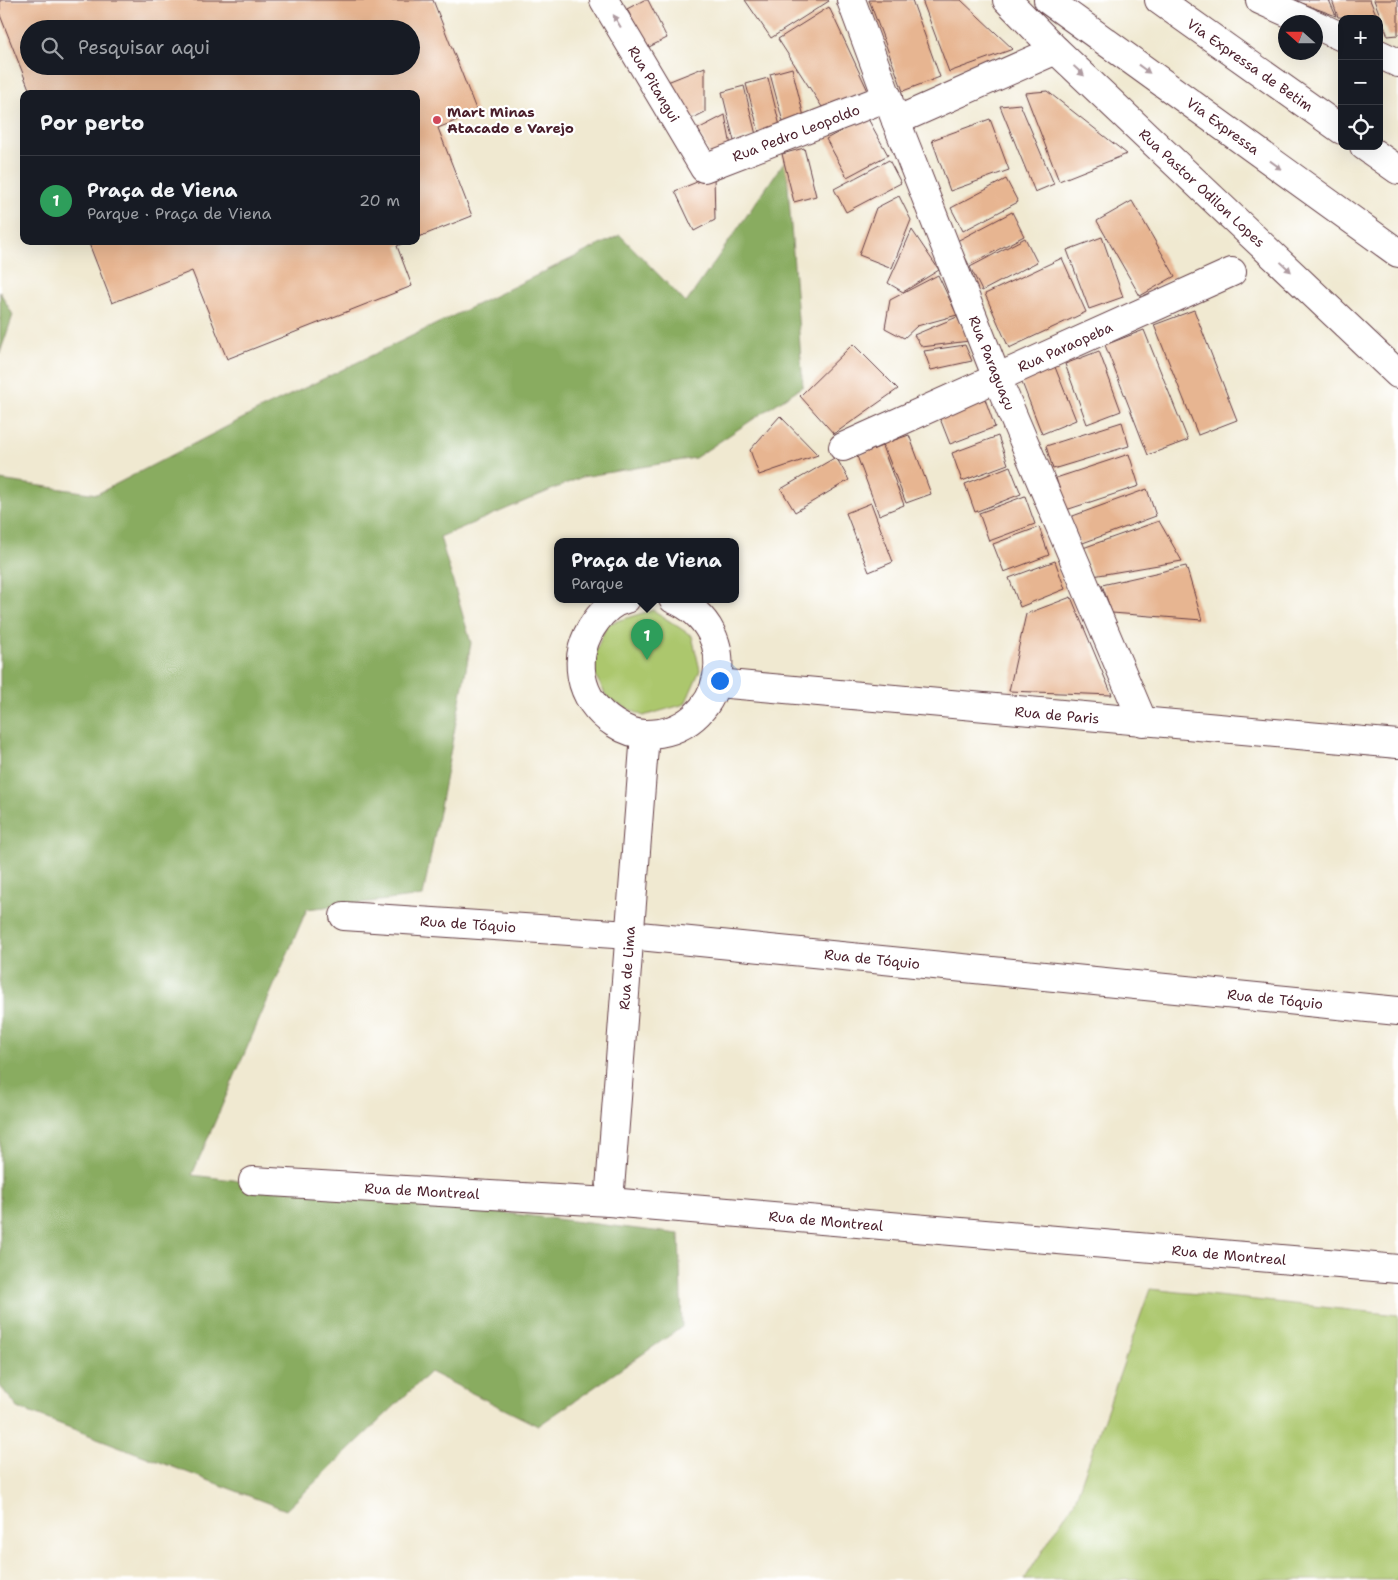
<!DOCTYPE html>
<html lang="pt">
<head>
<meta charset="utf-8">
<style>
  :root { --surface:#171b24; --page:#20242c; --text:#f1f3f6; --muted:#9ea1a6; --line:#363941; --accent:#d1495b }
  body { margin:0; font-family:"Shantell Sans",sans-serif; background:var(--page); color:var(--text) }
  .controls { position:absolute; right:15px; top:15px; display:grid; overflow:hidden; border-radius:10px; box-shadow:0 5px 20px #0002 }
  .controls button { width:45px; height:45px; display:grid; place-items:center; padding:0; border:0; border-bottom:1px solid var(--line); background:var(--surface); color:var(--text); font:25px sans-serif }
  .compass { position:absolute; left:1278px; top:15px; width:45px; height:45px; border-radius:50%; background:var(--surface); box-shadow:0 5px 20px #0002; rotate:291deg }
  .you { position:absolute; left:719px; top:680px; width:18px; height:18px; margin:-12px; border:4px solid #fff; border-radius:50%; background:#1a73e8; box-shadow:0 0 0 8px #1a73e833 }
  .badge { display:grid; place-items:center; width:32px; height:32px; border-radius:50%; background:var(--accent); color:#fff; font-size:16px; font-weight:700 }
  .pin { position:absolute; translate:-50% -41px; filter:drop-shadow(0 1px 2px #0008) }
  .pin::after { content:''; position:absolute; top:26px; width:18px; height:15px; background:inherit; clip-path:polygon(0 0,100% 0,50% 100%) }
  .popup { position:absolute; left:554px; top:538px; width:185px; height:65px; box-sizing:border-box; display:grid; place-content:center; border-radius:10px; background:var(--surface); filter:drop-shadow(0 1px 4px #0005); font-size:16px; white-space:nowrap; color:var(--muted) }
  .popup b { font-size:19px; color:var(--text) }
  .popup::after { content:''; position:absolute; left:50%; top:100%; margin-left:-10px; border:10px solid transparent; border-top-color:var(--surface) }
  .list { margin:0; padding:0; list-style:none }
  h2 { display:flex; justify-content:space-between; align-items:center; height:65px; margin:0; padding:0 20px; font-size:21px }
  h2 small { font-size:16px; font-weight:400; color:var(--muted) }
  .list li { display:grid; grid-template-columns:32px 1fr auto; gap:15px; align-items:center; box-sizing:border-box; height:90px; padding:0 20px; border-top:1px solid var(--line) }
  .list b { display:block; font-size:19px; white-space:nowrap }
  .list p { margin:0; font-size:16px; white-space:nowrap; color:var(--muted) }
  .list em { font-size:16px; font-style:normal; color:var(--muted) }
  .icon { flex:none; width:28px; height:28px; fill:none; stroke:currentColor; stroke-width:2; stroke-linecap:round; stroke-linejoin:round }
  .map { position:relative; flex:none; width:1398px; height:1580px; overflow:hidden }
  .search { position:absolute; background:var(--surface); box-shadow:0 5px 20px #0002; left:20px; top:20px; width:400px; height:55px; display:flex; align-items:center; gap:12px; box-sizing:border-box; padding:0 18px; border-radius:28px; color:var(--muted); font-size:19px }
  .panel { position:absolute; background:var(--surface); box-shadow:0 5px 20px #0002; left:20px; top:90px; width:400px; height:155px; border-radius:10px }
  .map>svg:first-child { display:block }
  .green { fill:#acc76d; stroke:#7b734c }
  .forest { fill:#89ac60; stroke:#6a6646 }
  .building { fill:#e7b591; fill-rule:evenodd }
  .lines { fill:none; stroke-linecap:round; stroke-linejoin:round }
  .minor-casing { stroke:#633d44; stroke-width:30 }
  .highway-casing { stroke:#633d44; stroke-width:30 }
  .minor { stroke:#fff; stroke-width:28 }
  .highway { stroke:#fff; stroke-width:28 }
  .oneway { fill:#ae9aa0 }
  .poi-dot { fill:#d1495b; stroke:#fff; stroke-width:2 }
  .labels { text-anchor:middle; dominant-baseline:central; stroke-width:4.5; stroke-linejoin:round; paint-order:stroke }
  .street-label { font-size:14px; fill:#4a1f2b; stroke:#fff }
  .poi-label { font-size:14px; font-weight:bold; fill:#4a1f2b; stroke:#fff; text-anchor:start }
</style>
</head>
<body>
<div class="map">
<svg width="1398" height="1580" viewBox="0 0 1398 1580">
  <rect width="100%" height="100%" fill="#fff"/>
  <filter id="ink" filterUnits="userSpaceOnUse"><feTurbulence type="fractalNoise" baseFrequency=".02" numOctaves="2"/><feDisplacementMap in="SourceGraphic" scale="10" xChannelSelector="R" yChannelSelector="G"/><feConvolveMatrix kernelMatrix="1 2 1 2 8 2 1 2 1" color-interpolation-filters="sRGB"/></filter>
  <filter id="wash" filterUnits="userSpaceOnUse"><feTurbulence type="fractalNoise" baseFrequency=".0096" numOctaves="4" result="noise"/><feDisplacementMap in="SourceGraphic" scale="20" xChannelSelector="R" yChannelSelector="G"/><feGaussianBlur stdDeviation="1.12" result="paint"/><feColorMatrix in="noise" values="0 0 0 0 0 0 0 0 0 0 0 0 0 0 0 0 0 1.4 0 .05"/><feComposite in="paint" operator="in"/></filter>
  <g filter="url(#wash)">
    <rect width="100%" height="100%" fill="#f0e9d1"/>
    <g class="green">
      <path d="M 653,610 L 692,636 L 700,670 L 685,704 L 643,716 L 608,699 L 595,675 L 596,651 L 607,624 Z"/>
      <path d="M 1150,1289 L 1398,1315 L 1398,1580 L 1024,1580 L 1075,1500 Z"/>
    </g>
    <g class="forest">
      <path d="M 786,159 L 803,386 L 695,458 L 582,477 L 440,537 L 471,643 L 423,896 L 307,909 L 192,1175 L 679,1234 L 682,1327 L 538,1426 L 430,1372 L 286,1510 L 18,1408 L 0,1386 L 0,480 L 97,494 L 257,411 L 620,235 L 686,303 Z"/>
      <path d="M 0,292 L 13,315 L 0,353 Z"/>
    </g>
    <g id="blocks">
      <g class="building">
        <path d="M 0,0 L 433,0 L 477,112 L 438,128 L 472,216 L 416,238 L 416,94 L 31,94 L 0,15 ZM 29,29 L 411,29 L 411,66 L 29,66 Z"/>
        <path d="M 644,0 L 648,0 L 667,38 L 647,48 L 627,9 Z"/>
        <path d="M 745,0 L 828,0 L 829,1 L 771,38 Z"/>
        <path d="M 869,0 L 912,0 L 940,77 L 903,91 Z"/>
        <path d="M 922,0 L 961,0 L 1013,49 L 949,72 Z"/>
        <path d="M 1293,0 L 1329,0 L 1336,16 Z"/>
        <path d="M 1332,0 L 1370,0 L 1378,19 L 1338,17 Z"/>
        <path d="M 1374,0 L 1398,0 L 1398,35 L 1388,36 Z"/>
        <path d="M 829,7 L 868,91 L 822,107 L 778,39 Z"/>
        <path d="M 705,67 L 705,112 L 685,122 L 665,83 Z"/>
        <path d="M 792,68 L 804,117 L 783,122 L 770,74 Z"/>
        <path d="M 768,78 L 780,126 L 759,132 L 746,84 Z"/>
        <path d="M 744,86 L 756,135 L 734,141 L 722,92 Z"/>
        <path d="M 1047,91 L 1127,154 L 1059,181 L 1025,93 Z"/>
        <path d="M 1020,104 L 1054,184 L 1035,192 L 1000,106 Z"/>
        <path d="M 725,115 L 731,146 L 711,156 L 698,129 Z"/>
        <path d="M 867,117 L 888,155 L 847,177 L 826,139 Z"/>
        <path d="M 990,119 L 1009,170 L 950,191 L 932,140 Z"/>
        <path d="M 804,148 L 816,196 L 794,202 L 782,154 Z"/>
        <path d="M 889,160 L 901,183 L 846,212 L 834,189 Z"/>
        <path d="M 714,175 L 715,220 L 694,231 L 675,191 Z"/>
        <path d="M 1006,179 L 1018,202 L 963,231 L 951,208 Z"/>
        <path d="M 899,196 L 911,220 L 892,268 L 859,255 L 876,208 Z"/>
        <path d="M 1132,201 L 1175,276 L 1140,296 L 1097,221 Z"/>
        <path d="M 1012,212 L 1024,236 L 969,265 L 957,241 Z"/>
        <path d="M 912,230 L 939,270 L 903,292 L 888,283 Z"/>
        <path d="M 1102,237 L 1123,297 L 1089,309 L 1067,250 Z"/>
        <path d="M 1025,238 L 1037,262 L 982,291 L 970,267 Z"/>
        <path d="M 88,241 L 408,241 L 397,246 L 412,286 L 227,359 L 192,271 L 112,303 Z"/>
        <path d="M 1062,258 L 1086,312 L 1009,348 L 985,294 Z"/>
        <path d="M 938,275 L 957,315 L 917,326 L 904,338 L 885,328 L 890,300 Z"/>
        <path d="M 1194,310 L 1237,420 L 1198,435 L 1154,325 Z"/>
        <path d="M 957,317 L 969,341 L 922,347 L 914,335 Z"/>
        <path d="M 1144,330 L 1188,440 L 1148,455 L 1105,345 Z"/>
        <path d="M 853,344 L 898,389 L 834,434 L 800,396 Z"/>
        <path d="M 965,345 L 972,361 L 931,370 L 924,351 Z"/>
        <path d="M 1099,351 L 1121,411 L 1087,424 L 1065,364 Z"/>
        <path d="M 1055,367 L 1076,420 L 1042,434 L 1021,380 Z"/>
        <path d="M 985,399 L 995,427 L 950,444 L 939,416 Z"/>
        <path d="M 780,416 L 818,455 L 759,475 L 750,450 Z"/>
        <path d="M 1122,422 L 1129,446 L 1053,469 L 1046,446 Z"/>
        <path d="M 909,435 L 931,494 L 906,503 L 883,444 Z"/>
        <path d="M 998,436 L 1008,464 L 962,481 L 952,453 Z"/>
        <path d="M 882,446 L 904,505 L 879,515 L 857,456 Z"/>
        <path d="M 1129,454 L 1139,486 L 1066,510 L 1056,478 Z"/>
        <path d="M 836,457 L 849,480 L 795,512 L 781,489 Z"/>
        <path d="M 1010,466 L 1021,494 L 975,512 L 965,484 Z"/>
        <path d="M 1147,489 L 1156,516 L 1080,544 L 1070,517 Z"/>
        <path d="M 1025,496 L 1035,524 L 989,541 L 979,513 Z"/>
        <path d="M 871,503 L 893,562 L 869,572 L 846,513 Z"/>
        <path d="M 1159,521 L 1182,561 L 1093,576 L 1083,548 Z"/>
        <path d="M 1039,527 L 1049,555 L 1004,572 L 993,544 Z"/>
        <path d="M 1055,561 L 1065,589 L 1020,607 L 1009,578 Z"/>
        <path d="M 1186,566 L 1202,620 L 1112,613 L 1102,585 Z"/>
        <path d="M 1071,597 L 1112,695 L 1009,691 L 1026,614 Z"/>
      </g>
    </g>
  </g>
  <g filter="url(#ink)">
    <use href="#blocks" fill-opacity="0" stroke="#633d44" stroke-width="1"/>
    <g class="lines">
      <g class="minor-casing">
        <g id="minor">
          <path d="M 604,0 L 704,168 L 888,97"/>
          <path d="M 851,0 L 896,121 L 997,378 L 1143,722"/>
          <path d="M 1007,0 L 1056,50 L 1398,374"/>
          <path d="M 1260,0 L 1309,22"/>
          <path d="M 1316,25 L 1342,37"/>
          <path d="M 1379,54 L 1398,63"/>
          <path d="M 896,121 L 1056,50"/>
          <path d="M 843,447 L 1232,272"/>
          <path d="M 626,599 C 614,602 603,611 596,621 C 570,656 578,700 614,723 C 623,729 635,734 646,734 C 725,734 747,629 673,599"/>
          <path d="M 717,683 L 1398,744"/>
          <path d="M 344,916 L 629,935 L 1398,1011"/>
          <path d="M 253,1181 L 609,1202 L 1398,1269"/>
          <path d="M 609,1202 L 645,734"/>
        </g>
      </g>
      <g class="highway-casing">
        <g id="highway">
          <path d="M 1048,0 L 1398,253"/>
          <path d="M 1159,0 L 1342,130"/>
          <path d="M 1364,146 L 1398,170"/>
        </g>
      </g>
      <use href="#minor" class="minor"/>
      <use href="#highway" class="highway"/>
    </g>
    <defs><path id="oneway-solid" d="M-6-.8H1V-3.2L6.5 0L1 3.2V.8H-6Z" transform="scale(1.25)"/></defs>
    <g class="oneway">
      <use href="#oneway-solid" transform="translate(617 21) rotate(-121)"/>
      <use href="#oneway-solid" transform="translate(1144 69) rotate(36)"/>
      <use href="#oneway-solid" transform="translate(1079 71) rotate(43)"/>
      <use href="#oneway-solid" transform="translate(1276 165) rotate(36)"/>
      <use href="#oneway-solid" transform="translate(1286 267) rotate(43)"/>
    </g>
  </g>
  <circle class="poi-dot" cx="437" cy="120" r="5"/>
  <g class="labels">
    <g class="street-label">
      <text transform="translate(1250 65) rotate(35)">Via Expressa de Betim</text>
      <text transform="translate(654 84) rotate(59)">Rua Pitangui</text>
      <text transform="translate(1223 126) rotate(36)">Via Expressa</text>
      <text transform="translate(796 133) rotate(-21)">Rua Pedro Leopoldo</text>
      <text transform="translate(1202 188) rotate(43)">Rua Pastor Odilon Lopes</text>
      <text transform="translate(1065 347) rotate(-24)">Rua Paraopeba</text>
      <text transform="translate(992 363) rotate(68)">Rua Paraguaçu</text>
      <text transform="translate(1057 715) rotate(5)">Rua de Paris</text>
      <text transform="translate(468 924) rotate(4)">Rua de Tóquio</text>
      <text transform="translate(872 959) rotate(6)">Rua de Tóquio</text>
      <text transform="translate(627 968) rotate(-86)">Rua de Lima</text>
      <text transform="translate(1275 999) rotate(6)">Rua de Tóquio</text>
      <text transform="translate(422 1191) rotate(3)">Rua de Montreal</text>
      <text transform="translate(826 1221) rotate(5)">Rua de Montreal</text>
      <text transform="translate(1229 1255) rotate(5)">Rua de Montreal</text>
    </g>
    <g class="poi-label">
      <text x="447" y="112">Mart Minas<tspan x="447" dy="16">Atacado e Varejo</tspan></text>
    </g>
  </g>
</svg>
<div class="controls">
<button>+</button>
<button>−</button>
<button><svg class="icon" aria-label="locate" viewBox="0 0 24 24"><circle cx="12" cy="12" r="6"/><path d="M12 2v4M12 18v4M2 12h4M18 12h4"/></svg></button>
</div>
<svg class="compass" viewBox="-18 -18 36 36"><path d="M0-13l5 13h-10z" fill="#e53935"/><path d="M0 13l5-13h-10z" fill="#9ea1a6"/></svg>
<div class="you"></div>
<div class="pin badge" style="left:647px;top:660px;background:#2e9e5b">1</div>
<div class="popup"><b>Praça de Viena</b>Parque</div>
<div class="search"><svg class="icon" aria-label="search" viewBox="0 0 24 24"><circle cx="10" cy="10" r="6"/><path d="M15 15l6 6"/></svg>Pesquisar aqui</div>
<section class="panel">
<h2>Por perto<small></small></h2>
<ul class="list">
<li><span class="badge" style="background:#2e9e5b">1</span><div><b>Praça de Viena</b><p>Parque · Praça de Viena</p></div><em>20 m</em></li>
</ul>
</section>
</div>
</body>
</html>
